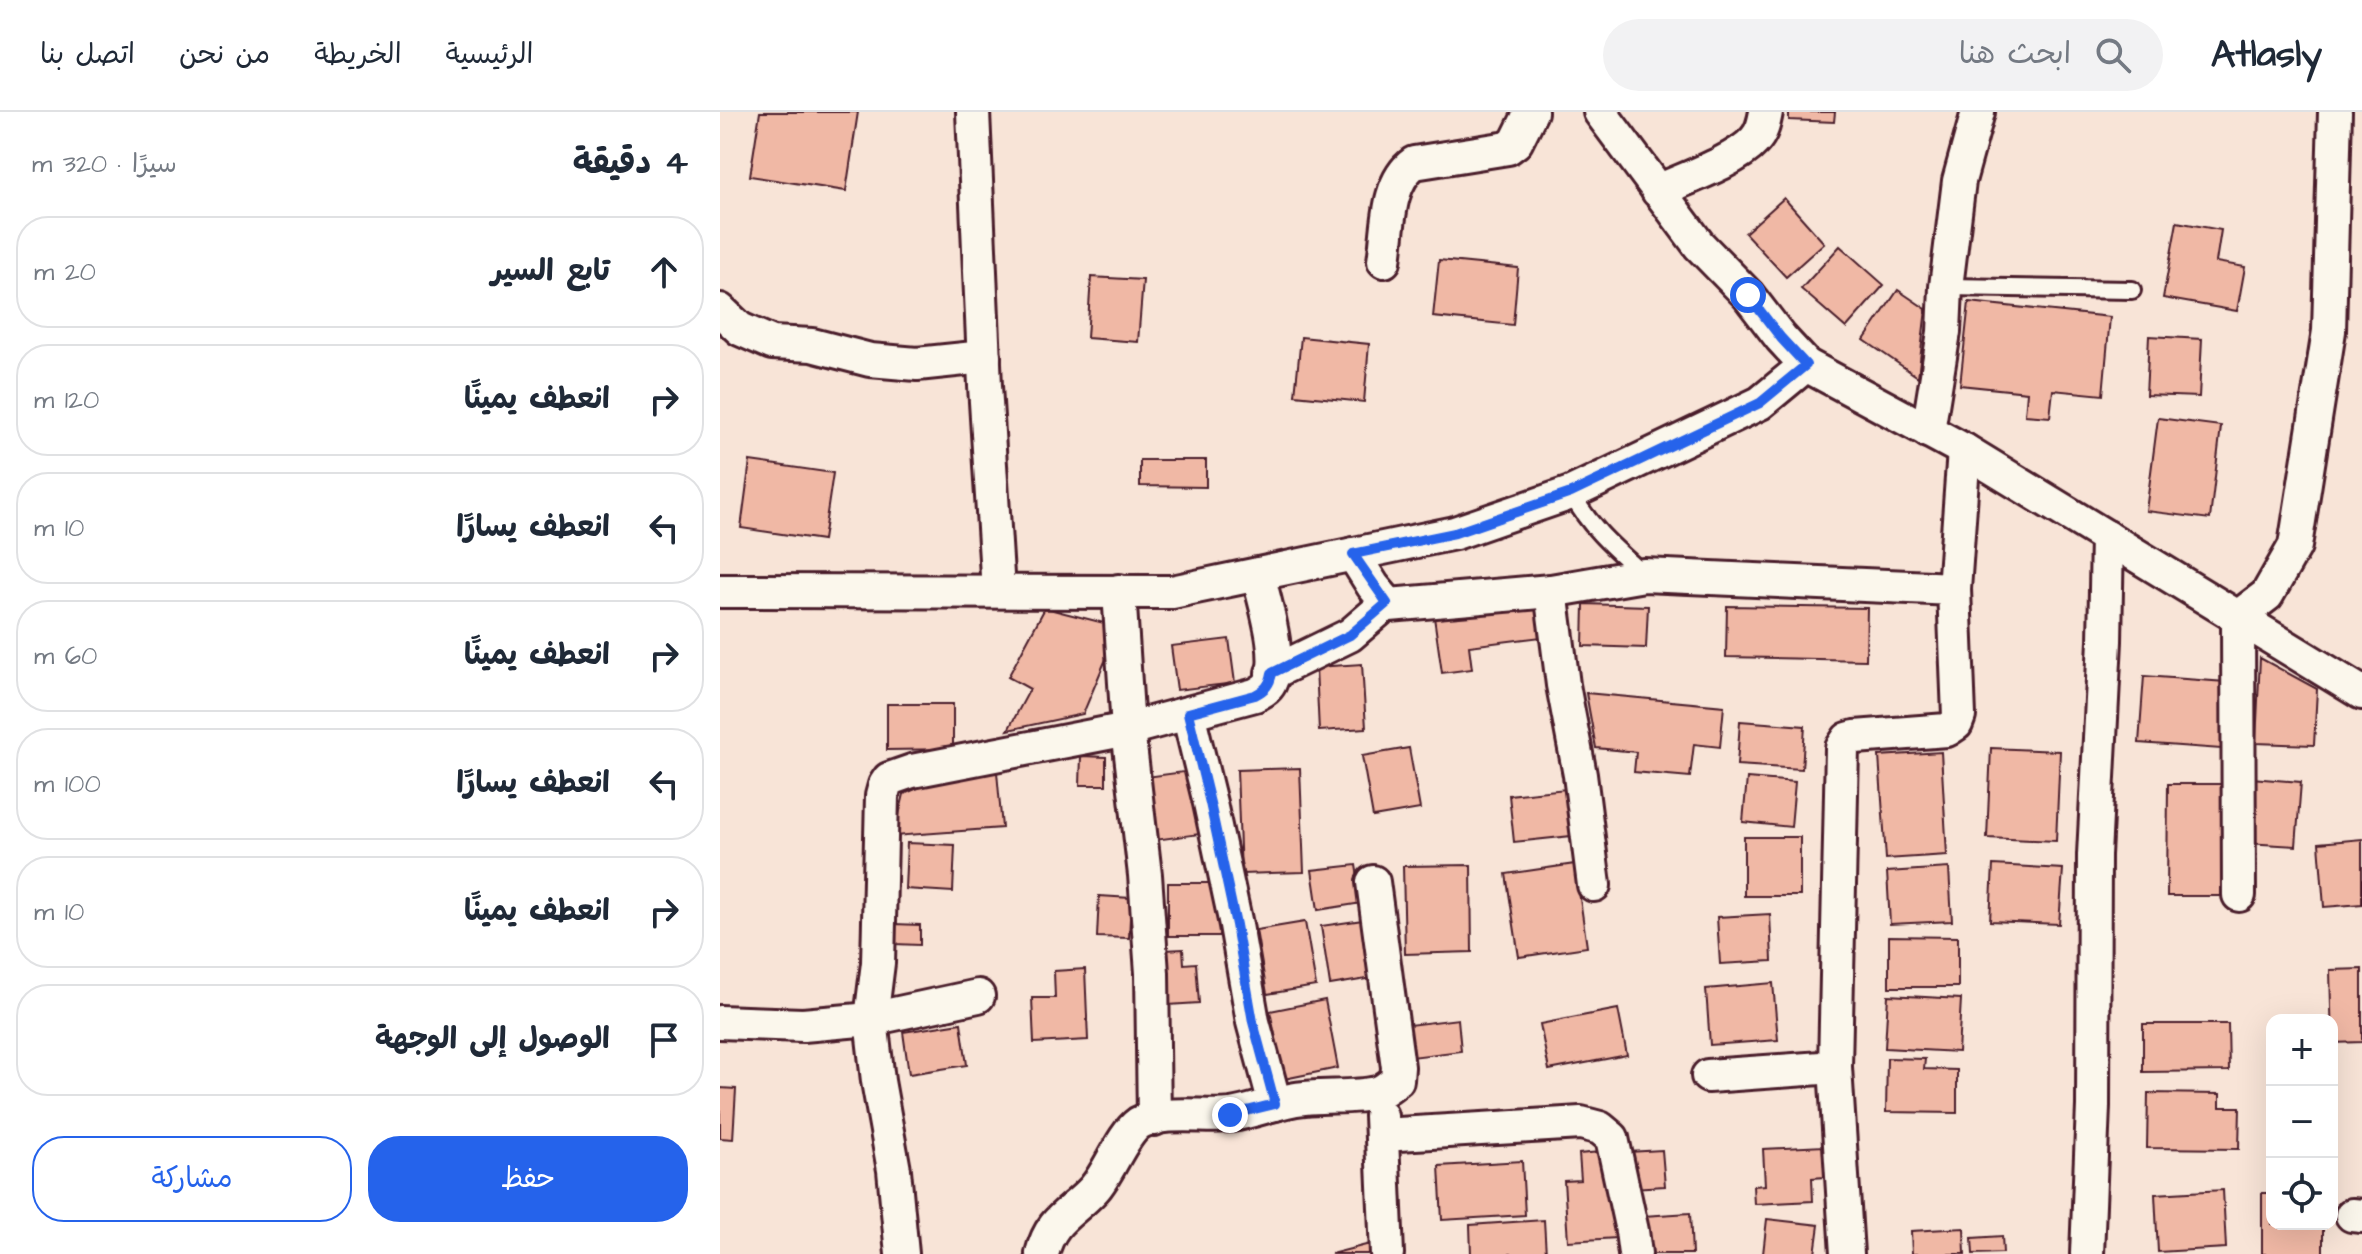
<!DOCTYPE html>
<html lang="ar">
<head>
<meta charset="utf-8">
<style>
  :root { --surface:#fff; --page:#f2f2f3; --text:#1f2937; --muted:#747a83; --line:#e0e1e3; --accent:#2563eb }
  body { margin:0; font-family:"Architects Daughter","Playpen Sans Arabic",sans-serif; background:var(--page); color:var(--text); direction:rtl }
  .controls { position:absolute; right:24px; bottom:24px; display:grid; overflow:hidden; border-radius:16px; box-shadow:0 8px 32px #0002 }
  .controls button { width:72px; height:72px; display:grid; place-items:center; padding:0; border:0; border-bottom:2px solid var(--line); background:var(--surface); color:var(--text); font:40px sans-serif }
  .stop { position:absolute; width:24px; height:24px; margin:-18px; border:6px solid #2563eb; border-radius:50%; background:#fff }
  .stop.end { background:#2563eb; border-color:#fff; box-shadow:0 2px 8px #0008 }
  .list { margin:0; padding:0; list-style:none }
  h2 { display:flex; justify-content:space-between; align-items:center; height:104px; margin:0; padding:0 32px; font-size:34px }
  h2 small { font-size:26px; font-weight:400; color:var(--muted) }
  .list li { display:grid; grid-template-columns:52px 1fr auto; gap:24px; align-items:center; box-sizing:border-box; height:112px; margin:0 16px 16px; padding:0 16px; border:2px solid var(--line); border-radius:32px }
  .list b { display:block; font-size:30px; white-space:nowrap }
  .list em { font-size:26px; font-style:normal; color:var(--muted) }
  .actions { display:flex; gap:16px; padding:24px 32px }
  .actions a { flex:1; padding:18px 0; border:2px solid var(--accent); border-radius:32px; text-align:center; font-size:28px; color:var(--accent) }
  .actions .main { background:var(--accent); color:#fff }
  .icon { flex:none; width:44px; height:44px; fill:none; stroke:currentColor; stroke-width:2; stroke-linecap:round; stroke-linejoin:round }
  .map { position:relative; flex:none; width:1642px; height:1142px; overflow:hidden; direction:ltr }
  header { display:flex; align-items:center; gap:48px; box-sizing:border-box; height:112px; padding:0 40px; background:var(--surface); border-bottom:2px solid var(--line) }
  header strong { font-size:38px }
  nav { display:flex; gap:44px; margin-inline-start:auto; font-size:28px }
  .search { width:560px; height:72px; background:var(--page); display:flex; align-items:center; gap:20px; box-sizing:border-box; padding:0 28px; border-radius:44px; color:var(--muted); font-size:30px }
  main { display:flex }
  aside { flex:1; background:var(--surface) }
  .map>svg:first-child { display:block }
  .building { fill:#f0b8a5; stroke:#4a1f2b; stroke-width:2 }
  .lines { fill:none; stroke-linecap:round; stroke-linejoin:round }
  .lane-casing { stroke:#4a1f2b; stroke-width:22 }
  .street-casing { stroke:#4a1f2b; stroke-width:38 }
  .lane { stroke:#fbf7ec; stroke-width:16 }
  .street { stroke:#fbf7ec; stroke-width:32 }
  .route { stroke:#2563eb; stroke-width:10 }
</style>
</head>
<body>
<header>
<strong>Atlasly</strong>
<div class="search"><svg class="icon" aria-label="search" viewBox="0 0 24 24"><circle cx="10" cy="10" r="6"/><path d="M15 15l6 6"/></svg>ابحث هنا</div>
<nav><a>الرئيسية</a><a>الخريطة</a><a>من نحن</a><a>اتصل بنا</a></nav>
</header>
<main>
<div class="map">
<svg width="1642" height="1142" viewBox="0 0 1642 1142">
  <rect width="100%" height="100%" fill="#f8e4d7"/>
  <filter id="ink" filterUnits="userSpaceOnUse"><feTurbulence type="fractalNoise" baseFrequency=".0125" numOctaves="2"/><feDisplacementMap in="SourceGraphic" scale="16" xChannelSelector="R" yChannelSelector="G"/><feConvolveMatrix kernelMatrix="1 2 1 2 8 2 1 2 1" color-interpolation-filters="sRGB"/></filter>
  <g filter="url(#ink)">
    <g class="building">
      <path d="M 40,0 L 138,0 L 126,79 L 30,64 Z"/>
      <path d="M 1069,0 L 1115,0 L 1114,10 L 1069,8 Z"/>
      <path d="M 1064,86 L 1104,131 L 1066,165 L 1025,121 Z"/>
      <path d="M 1457,110 L 1501,118 L 1496,150 L 1525,155 L 1517,199 L 1443,186 Z"/>
      <path d="M 1120,134 L 1164,173 L 1126,216 L 1081,177 Z"/>
      <path d="M 719,148 L 798,156 L 793,213 L 713,205 Z"/>
      <path d="M 371,165 L 423,168 L 418,230 L 367,226 Z"/>
      <path d="M 1178,178 L 1206,197 L 1198,265 L 1144,228 Z"/>
      <path d="M 1249,190 L 1390,205 L 1383,283 L 1333,278 L 1330,305 L 1305,303 L 1307,280 L 1240,273 Z"/>
      <path d="M 1429,224 L 1482,227 L 1479,285 L 1426,283 Z"/>
      <path d="M 581,225 L 649,232 L 644,290 L 575,283 Z"/>
      <path d="M 1438,306 L 1501,314 L 1490,407 L 1426,399 Z"/>
      <path d="M 420,348 L 486,348 L 486,375 L 420,374 Z"/>
      <path d="M 30,349 L 113,361 L 103,428 L 21,416 Z"/>
      <path d="M 818,492 L 822,525 L 749,534 L 752,557 L 722,561 L 714,505 Z"/>
      <path d="M 864,492 L 928,494 L 926,536 L 863,534 Z"/>
      <path d="M 1007,494 L 1147,496 L 1146,548 L 1006,545 Z"/>
      <path d="M 325,496 L 384,511 L 386,547 L 363,602 L 288,618 L 310,577 L 288,565 Z"/>
      <path d="M 509,527 L 515,571 L 457,578 L 451,534 Z"/>
      <path d="M 1540,546 L 1597,577 L 1594,633 L 1536,631 Z"/>
      <path d="M 642,552 L 646,616 L 599,619 L 596,555 Z"/>
      <path d="M 1424,564 L 1506,570 L 1501,637 L 1419,631 Z"/>
      <path d="M 866,581 L 1004,594 L 1000,635 L 974,632 L 970,665 L 914,660 L 916,640 L 876,636 Z"/>
      <path d="M 167,592 L 233,592 L 233,637 L 167,638 Z"/>
      <path d="M 1020,609 L 1085,614 L 1082,657 L 1017,653 Z"/>
      <path d="M 689,636 L 700,697 L 653,705 L 642,644 Z"/>
      <path d="M 1271,636 L 1340,639 L 1336,729 L 1267,726 Z"/>
      <path d="M 1221,640 L 1227,743 L 1166,747 L 1159,644 Z"/>
      <path d="M 361,644 L 386,645 L 386,673 L 360,673 Z"/>
      <path d="M 580,656 L 584,760 L 521,762 L 517,658 Z"/>
      <path d="M 471,659 L 480,722 L 435,728 L 426,665 Z"/>
      <path d="M 277,660 L 282,716 L 174,724 L 184,682 L 225,664 Z"/>
      <path d="M 1027,666 L 1075,670 L 1071,715 L 1023,710 Z"/>
      <path d="M 1531,666 L 1581,670 L 1576,734 L 1526,731 Z"/>
      <path d="M 1448,672 L 1503,672 L 1502,784 L 1447,784 Z"/>
      <path d="M 846,677 L 851,724 L 794,730 L 789,683 Z"/>
      <rect x="1024" y="725" width="56" height="59"/>
      <path d="M 1642,727 L 1642,792 L 1604,795 L 1599,731 Z"/>
      <path d="M 187,731 L 235,733 L 233,780 L 185,777 Z"/>
      <path d="M 855,752 L 867,835 L 799,845 L 786,762 Z"/>
      <path d="M 636,753 L 642,791 L 598,798 L 592,758 Z"/>
      <path d="M 751,753 L 752,840 L 685,842 L 683,754 Z"/>
      <path d="M 1273,753 L 1343,757 L 1339,812 L 1270,809 Z"/>
      <path d="M 1229,756 L 1232,809 L 1170,812 L 1167,760 Z"/>
      <path d="M 448,771 L 498,771 L 499,824 L 448,824 Z"/>
      <path d="M 379,784 L 411,786 L 409,826 L 377,825 Z"/>
      <path d="M 1050,802 L 1052,849 L 1000,852 L 997,805 Z"/>
      <path d="M 650,807 L 659,865 L 610,873 L 601,814 Z"/>
      <path d="M 585,810 L 596,874 L 547,882 L 536,818 Z"/>
      <path d="M 174,812 L 200,813 L 200,833 L 174,832 Z"/>
      <path d="M 1169,824 L 1238,825 L 1238,875 L 1169,875 Z"/>
      <path d="M 463,837 L 464,852 L 476,851 L 479,891 L 448,893 L 445,838 Z"/>
      <path d="M 365,857 L 368,928 L 314,931 L 312,886 L 335,886 L 334,859 Z"/>
      <path d="M 1642,857 L 1642,930 L 1612,931 L 1610,858 Z"/>
      <path d="M 1053,871 L 1058,928 L 990,933 L 986,877 Z"/>
      <path d="M 1168,883 L 1241,887 L 1238,940 L 1165,936 Z"/>
      <path d="M 605,888 L 618,956 L 564,967 L 550,899 Z"/>
      <path d="M 898,897 L 907,943 L 829,958 L 820,912 Z"/>
      <path d="M 738,907 L 741,939 L 692,945 L 688,913 Z"/>
      <path d="M 241,911 L 247,953 L 189,962 L 183,920 Z"/>
      <path d="M 1423,912 L 1508,912 L 1509,959 L 1423,960 Z"/>
      <path d="M 1167,946 L 1205,947 L 1204,957 L 1237,958 L 1237,1001 L 1166,1000 Z"/>
      <path d="M 0,976 L 16,977 L 13,1027 L 0,1026 Z"/>
      <path d="M 1428,981 L 1500,982 L 1500,995 L 1520,995 L 1519,1037 L 1427,1036 Z"/>
      <path d="M 1104,1034 L 1105,1065 L 1092,1066 L 1093,1089 L 1034,1092 L 1033,1074 L 1045,1073 L 1043,1037 Z"/>
      <path d="M 942,1038 L 945,1074 L 911,1076 L 908,1040 Z"/>
      <path d="M 891,1039 L 897,1126 L 848,1129 L 844,1069 L 861,1068 L 859,1042 Z"/>
      <path d="M 802,1049 L 805,1103 L 722,1108 L 719,1054 Z"/>
      <path d="M 1503,1078 L 1506,1136 L 1438,1140 L 1435,1082 Z"/>
      <path d="M 1542,1081 L 1552,1081 L 1552,1112 L 1603,1112 L 1603,1142 L 1542,1142 Z"/>
      <path d="M 970,1101 L 972,1142 L 925,1142 L 923,1104 Z"/>
      <path d="M 1047,1107 L 1099,1113 L 1095,1142 L 1043,1142 Z"/>
      <path d="M 824,1108 L 826,1142 L 751,1142 L 750,1113 Z"/>
      <path d="M 1244,1116 L 1245,1142 L 1192,1142 L 1191,1119 Z"/>
      <path d="M 1282,1124 L 1283,1141 L 1253,1142 L 1252,1126 Z"/>
      <path d="M 650,1132 L 652,1142 L 611,1142 Z"/>
    </g>
    <g class="lines">
      <g class="lane-casing">
        <g id="lane">
          <path d="M 1226,175 L 1412,178"/>
          <path d="M 851,381 C 871,417 893,435 923,462"/>
        </g>
      </g>
      <g class="street-casing">
        <g id="street">
          <path d="M 253,0 L 265,274 L 278,479"/>
          <path d="M 880,0 L 979,133 L 1028,183 L 1061,226 L 1086,253 L 1244,338 L 1642,581"/>
          <path d="M 938,79 C 964,67 1016,49 1034,29 C 1042,21 1044,11 1046,0"/>
          <path d="M 664,149 C 669,118 666,71 694,51 L 788,36 L 796,30 L 811,0"/>
          <path d="M 0,198 L 20,217 L 52,231 L 92,233 L 150,248 L 197,252 L 264,245"/>
          <path d="M 1208,319 L 1224,220 L 1226,175 L 1239,69 L 1258,0"/>
          <path d="M 633,442 L 653,474 L 669,493 L 831,479 L 924,463 L 1234,477 L 1244,338"/>
          <path d="M 0,479 L 452,480 L 735,421 L 851,381 L 1040,291 L 1086,253"/>
          <path d="M 399,479 L 408,617 L 425,763 L 432,861 L 434,1007"/>
          <path d="M 831,479 L 843,573 L 860,663 L 874,773"/>
          <path d="M 552,561 L 630,523 L 667,491"/>
          <path d="M 468,601 L 490,691 L 516,813 L 533,910 L 555,992"/>
          <path d="M 1519,783 L 1518,505 L 1547,483 L 1575,434 L 1609,219 L 1615,0"/>
          <path d="M 0,910 L 83,913 L 151,907 L 258,884"/>
          <path d="M 988,964 L 1115,955"/>
          <path d="M 661,1004 L 667,1142"/>
          <path d="M 662,1023 L 861,1011 L 880,1016 L 892,1026 L 912,1119 L 915,1142"/>
          <path d="M 1632,1103 L 1642,1104"/>
          <path d="M 182,1142 L 174,1058 L 158,969 L 151,907 L 158,851 L 162,684 L 165,673 L 169,667 L 192,659 L 408,617 L 535,583 C 541,580 547,577 550,571 C 563,545 544,489 538,462"/>
          <path d="M 322,1142 C 331,1106 351,1102 374,1077 C 389,1061 402,1023 419,1011 C 440,998 487,1006 511,1003 C 531,1000 551,992 571,988 C 599,982 629,987 657,981 C 664,979 671,972 677,968 L 678,955 L 653,770"/>
          <path d="M 1127,1142 L 1115,955 L 1122,636 L 1128,627 L 1135,625 L 1227,618 L 1236,612 L 1239,604 L 1234,477"/>
          <path d="M 1367,1142 L 1373,994 L 1374,743 L 1385,529 L 1387,425"/>
        </g>
      </g>
      <use href="#lane" class="lane"/>
      <use href="#street" class="street"/>
    </g>
  </g>
  <g class="lines" filter="url(#ink)">
    <path class="route" d="M 510,1003 L 555,992 L 533,910 L 516,813 L 490,691 L 468,601 L 535,583 C 545,578 550,573 552,561 L 630,523 L 667,491 L 633,442 L 735,421 L 851,381 L 1040,291 L 1086,253 L 1061,226 L 1028,183"/>
  </g>
</svg>
<div class="controls">
<button>+</button>
<button>−</button>
<button><svg class="icon" aria-label="locate" viewBox="0 0 24 24"><circle cx="12" cy="12" r="6"/><path d="M12 2v4M12 18v4M2 12h4M18 12h4"/></svg></button>
</div>
<div class="stop" style="left:1028px;top:183px"></div>
<div class="stop end" style="left:510px;top:1003px"></div>
</div>
<aside>
<h2>4 دقيقة<small>سيرًا · 320 m</small></h2>
<ul class="list">
<li><svg class="icon" aria-label="ahead" viewBox="0 0 24 24"><path d="M12 20V5M6 11l6-6 6 6"/></svg><div><b>تابع السير</b></div><em>20 m</em></li>
<li><svg class="icon" aria-label="right" viewBox="0 0 24 24"><path d="M7 20v-9h11M14 6l5 5-5 5"/></svg><div><b>انعطف يمينًا</b></div><em>120 m</em></li>
<li><svg class="icon" aria-label="left" viewBox="0 0 24 24"><path d="M17 20v-9H6M10 6l-5 5 5 5"/></svg><div><b>انعطف يسارًا</b></div><em>10 m</em></li>
<li><svg class="icon" aria-label="right" viewBox="0 0 24 24"><path d="M7 20v-9h11M14 6l5 5-5 5"/></svg><div><b>انعطف يمينًا</b></div><em>60 m</em></li>
<li><svg class="icon" aria-label="left" viewBox="0 0 24 24"><path d="M17 20v-9H6M10 6l-5 5 5 5"/></svg><div><b>انعطف يسارًا</b></div><em>100 m</em></li>
<li><svg class="icon" aria-label="right" viewBox="0 0 24 24"><path d="M7 20v-9h11M14 6l5 5-5 5"/></svg><div><b>انعطف يمينًا</b></div><em>10 m</em></li>
<li><svg class="icon" aria-label="arrive" viewBox="0 0 24 24"><path d="M6 21V4h12l-3 4 3 4H6"/></svg><div><b>الوصول إلى الوجهة</b></div></li>
</ul>
<div class="actions"><a class="main">حفظ</a><a>مشاركة</a></div>
</aside>
</main>
</body>
</html>
